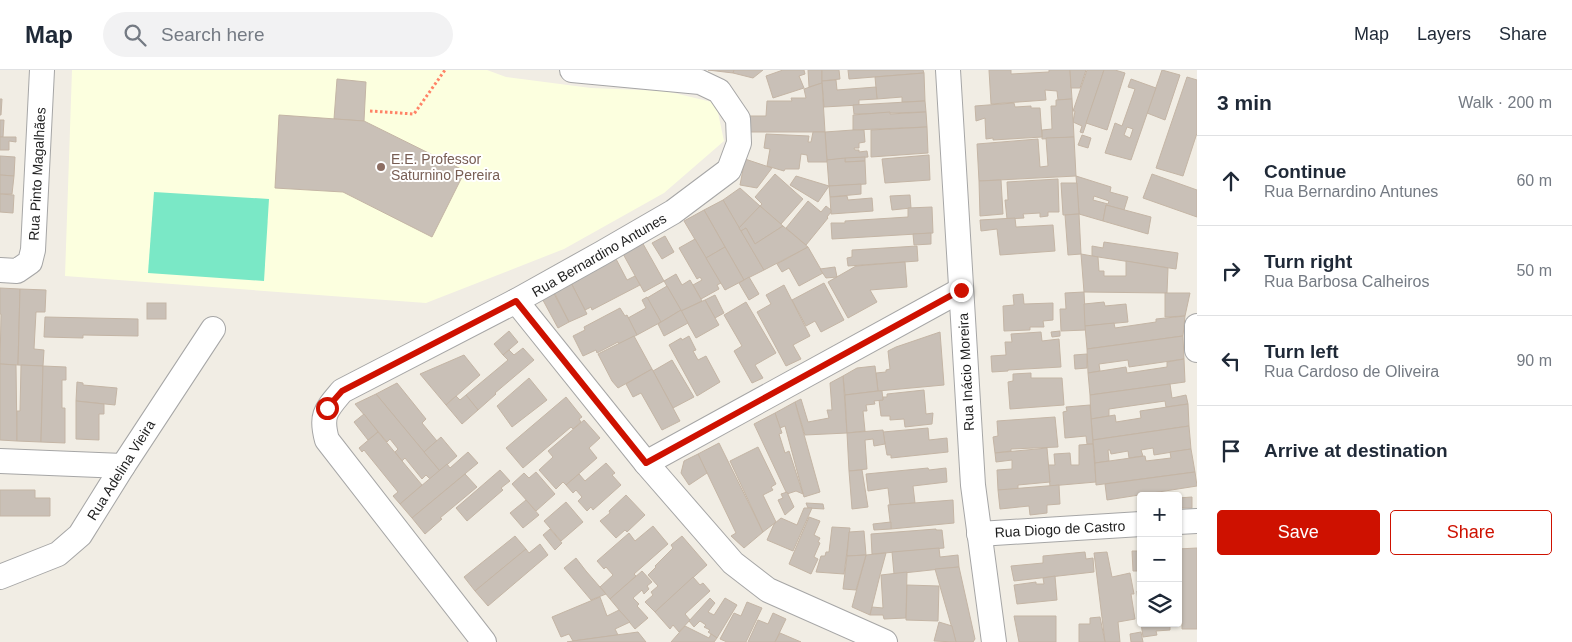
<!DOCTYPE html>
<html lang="en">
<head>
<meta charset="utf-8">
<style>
  :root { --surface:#fff; --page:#f2f2f3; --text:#1f2937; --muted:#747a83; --line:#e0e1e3; --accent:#ce1100 }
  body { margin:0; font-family:Arial,sans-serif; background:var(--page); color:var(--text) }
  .controls { position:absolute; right:15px; bottom:15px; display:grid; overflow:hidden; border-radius:5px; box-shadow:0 1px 4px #0004 }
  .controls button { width:45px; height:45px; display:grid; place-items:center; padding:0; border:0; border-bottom:1px solid var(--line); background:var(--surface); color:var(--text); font:25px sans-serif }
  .stop { position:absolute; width:15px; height:15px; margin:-11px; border:4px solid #ce1100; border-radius:50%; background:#fff }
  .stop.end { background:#ce1100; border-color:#fff; box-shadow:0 1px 5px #0008 }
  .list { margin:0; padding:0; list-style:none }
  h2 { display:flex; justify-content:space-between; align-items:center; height:65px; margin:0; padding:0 20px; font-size:21px }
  h2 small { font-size:16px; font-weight:400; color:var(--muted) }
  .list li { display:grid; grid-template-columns:32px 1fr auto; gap:15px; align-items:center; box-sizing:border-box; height:90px; padding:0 20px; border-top:1px solid var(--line) }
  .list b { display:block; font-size:19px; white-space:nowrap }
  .list p { margin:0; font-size:16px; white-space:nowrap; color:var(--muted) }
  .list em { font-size:16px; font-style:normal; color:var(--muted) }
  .actions { display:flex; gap:10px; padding:15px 20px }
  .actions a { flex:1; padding:11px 0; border:1px solid var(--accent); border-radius:5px; text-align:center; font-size:18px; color:var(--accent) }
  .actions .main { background:var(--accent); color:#fff }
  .icon { flex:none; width:28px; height:28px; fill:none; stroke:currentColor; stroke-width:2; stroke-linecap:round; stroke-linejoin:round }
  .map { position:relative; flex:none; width:1197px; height:572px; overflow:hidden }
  header { display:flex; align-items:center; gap:30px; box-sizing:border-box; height:70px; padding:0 25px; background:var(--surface); border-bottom:1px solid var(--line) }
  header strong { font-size:24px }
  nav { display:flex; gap:28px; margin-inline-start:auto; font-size:18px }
  .search { width:350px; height:45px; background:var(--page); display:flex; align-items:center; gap:12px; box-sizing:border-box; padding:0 18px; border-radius:28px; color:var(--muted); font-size:19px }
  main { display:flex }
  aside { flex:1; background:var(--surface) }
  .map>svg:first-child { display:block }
  .education { fill:#fcffdf }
  .pitch { fill:#7ae8c6 }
  .building { fill:#c9c0b7; stroke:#c4b5a5; fill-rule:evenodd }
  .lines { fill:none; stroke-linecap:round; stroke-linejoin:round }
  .minor-casing { stroke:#a6a6a6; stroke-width:26 }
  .path { stroke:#ff8367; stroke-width:3; stroke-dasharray:2.5 2.5; stroke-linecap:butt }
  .minor { stroke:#fff; stroke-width:24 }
  .route { stroke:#ce1100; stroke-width:6 }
  .education-dot { fill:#8d6e63; stroke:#fff; stroke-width:2 }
  .labels { text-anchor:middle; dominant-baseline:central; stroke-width:4; stroke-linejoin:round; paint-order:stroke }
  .education-label { font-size:14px; fill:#785e54; stroke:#fff; text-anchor:start }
  .street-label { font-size:14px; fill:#1f1f1f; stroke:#fff }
</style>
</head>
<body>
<header>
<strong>Map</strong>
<div class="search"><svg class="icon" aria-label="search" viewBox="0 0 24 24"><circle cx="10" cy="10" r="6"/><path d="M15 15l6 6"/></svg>Search here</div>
<nav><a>Map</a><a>Layers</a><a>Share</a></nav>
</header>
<main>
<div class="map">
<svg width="1197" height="572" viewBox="0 0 1197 572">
  <rect width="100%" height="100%" fill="#f1ede4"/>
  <path class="education" d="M 72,0 L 487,0 L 506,7 L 591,18 L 666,21 L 716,33 L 724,71 L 664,123 L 564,179 L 426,233 L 65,206 Z"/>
  <path class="pitch" d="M 154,122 L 269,129 L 264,211 L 148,203 Z"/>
  <g class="building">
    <path d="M 708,0 L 734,0 L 733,3 Z"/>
    <path d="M 734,0 L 763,0 L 753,8 L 733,3 Z"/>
    <path d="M 783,0 L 804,0 L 805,4 L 799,6 L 804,18 L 773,28 L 766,6 Z"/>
    <path d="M 808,0 L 822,0 L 822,13 L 809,17 Z"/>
    <path d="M 822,0 L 839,0 L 840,9 L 822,11 Z"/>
    <path d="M 848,0 L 923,0 L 924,3 L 849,9 Z"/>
    <path d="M 989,0 L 1011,0 L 1011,4 L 1049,2 L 1049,0 L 1070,0 L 1072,29 L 1058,30 L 1057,21 L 1045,20 L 1046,30 L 991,34 Z"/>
    <path d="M 1070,0 L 1086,0 L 1080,18 L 1071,18 Z"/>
    <path d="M 1087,0 L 1104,0 L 1083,63 L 1080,62 L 1082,56 L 1073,52 L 1075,41 L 1073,41 Z"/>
    <path d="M 1104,0 L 1115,0 L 1125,3 L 1107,60 L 1086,53 Z"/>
    <path d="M 1162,0 L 1180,5 L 1165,50 L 1147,43 Z"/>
    <path d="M 924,3 L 925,31 L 902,32 L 902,27 L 877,29 L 875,7 Z"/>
    <path d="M 1187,7 L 1197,10 L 1197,63 L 1183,106 L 1156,98 Z"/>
    <path d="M 337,9 L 366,12 L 364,51 L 334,49 Z"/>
    <path d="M 1131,9 L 1156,18 L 1131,90 L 1105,83 L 1115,53 L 1122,56 L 1135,19 L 1128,17 ZM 1127,57 L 1133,59 L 1130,68 L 1124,65 Z"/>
    <path d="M 836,10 L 837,20 L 876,17 L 877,29 L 859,30 L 859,35 L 824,37 L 822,11 Z"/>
    <path d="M 822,13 L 825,62 L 750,62 L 750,46 L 766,46 L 767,31 L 792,31 L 791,28 L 806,28 L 804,19 Z"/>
    <path d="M 0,29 L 2,29 L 1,45 L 0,45 Z"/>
    <path d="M 1072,29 L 1074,67 L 1042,69 L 1042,60 L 1052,59 L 1051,36 L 1056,36 L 1056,30 Z"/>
    <path d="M 925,31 L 926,42 L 854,44 L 853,35 Z"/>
    <path d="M 1014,33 L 1015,37 L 1031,36 L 1031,38 L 1040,38 L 1042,67 L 993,70 L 993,68 L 986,69 L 985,48 L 976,51 L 975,36 Z"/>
    <path d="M 890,42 L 890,44 L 926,42 L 927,57 L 853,60 L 853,45 Z"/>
    <path d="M 279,45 L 364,51 L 465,101 L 432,167 L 343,122 L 275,118 Z"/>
    <path d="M 0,50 L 4,50 L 3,67 L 0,67 Z"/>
    <path d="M 927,57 L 928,83 L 871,87 L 871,60 Z"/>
    <path d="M 853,60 L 864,60 L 865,72 L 859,73 L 859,78 L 854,78 L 855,80 L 859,80 L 859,82 L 867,81 L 868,87 L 827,90 L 825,62 Z"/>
    <path d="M 813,62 L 825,62 L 827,92 L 808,92 L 807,85 L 801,84 L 799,99 L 785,99 L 784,101 L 767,96 L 770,79 L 764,78 L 766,64 L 809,66 L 808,72 L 811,72 Z"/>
    <path d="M 1082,65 L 1091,68 L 1088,78 L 1078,75 Z"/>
    <path d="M 0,67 L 16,67 L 16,72 L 9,71 L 9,80 L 0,80 Z"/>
    <path d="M 1074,67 L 1076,106 L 979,111 L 977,74 L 1038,69 L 1040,97 L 1048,96 L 1046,68 Z"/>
    <path d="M 929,85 L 930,110 L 885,113 L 882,89 Z"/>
    <path d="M 0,86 L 15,87 L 14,106 L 0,105 Z"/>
    <path d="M 865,87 L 865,91 L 845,92 L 845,88 Z"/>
    <path d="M 845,88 L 845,92 L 865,91 L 866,114 L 829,116 L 827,90 Z"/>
    <path d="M 745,89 L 772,98 L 757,118 L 740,115 Z"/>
    <path d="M 775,104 L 803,129 L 781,154 L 760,136 L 762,134 L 755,127 Z"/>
    <path d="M 1152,104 L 1197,120 L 1197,147 L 1143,128 Z"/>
    <path d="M 0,105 L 14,106 L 12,124 L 0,124 Z"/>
    <path d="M 796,106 L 829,116 L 818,132 L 790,115 Z"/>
    <path d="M 1076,106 L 1111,117 L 1110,122 L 1128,127 L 1124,140 L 1106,135 L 1103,151 L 1079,144 ZM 1094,126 L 1109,131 L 1108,134 L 1093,130 Z"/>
    <path d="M 1058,109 L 1059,142 L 1048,142 L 1048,146 L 1040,147 L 1040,143 L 1023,144 L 1024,148 L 1007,149 L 1005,130 L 1008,130 L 1007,112 Z"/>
    <path d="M 1001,110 L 1003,144 L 980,146 L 979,111 Z"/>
    <path d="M 1061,113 L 1077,113 L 1079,144 L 1063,145 Z"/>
    <path d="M 861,114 L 861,124 L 830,127 L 829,116 Z"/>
    <path d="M 740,118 L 760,136 L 739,158 L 723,130 Z"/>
    <path d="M 0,124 L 14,125 L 13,143 L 0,142 Z"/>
    <path d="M 910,125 L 911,138 L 892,140 L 890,126 Z"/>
    <path d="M 847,126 L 848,130 L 872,128 L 873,141 L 831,144 L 830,127 Z"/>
    <path d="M 723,130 L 764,200 L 744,210 L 704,140 Z"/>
    <path d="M 808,131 L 821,142 L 826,136 L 831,140 L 831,142 L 827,147 L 828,148 L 806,175 L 786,158 Z"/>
    <path d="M 1106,135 L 1151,147 L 1148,164 L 1103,151 Z"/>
    <path d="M 760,136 L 783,156 L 755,174 L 746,158 L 741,161 L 739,158 Z"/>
    <path d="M 932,137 L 933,163 L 832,169 L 831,153 L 845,153 L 845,151 L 908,147 L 908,138 Z"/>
    <path d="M 704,140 L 725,177 L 706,188 L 684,151 Z"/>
    <path d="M 1079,144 L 1081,184 L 1068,185 L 1065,145 Z"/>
    <path d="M 1015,148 L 1016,157 L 1053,155 L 1055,181 L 1000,185 L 997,159 L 981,161 L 980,150 Z"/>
    <path d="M 783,156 L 808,177 L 764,200 L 741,161 L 746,158 L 755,174 Z"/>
    <path d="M 931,163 L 931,174 L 914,175 L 913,164 Z"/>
    <path d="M 665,166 L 674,182 L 662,189 L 652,173 Z"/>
    <path d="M 695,169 L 721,213 L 717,215 L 719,219 L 701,229 L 693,215 L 702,210 L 700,207 L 697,209 L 679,178 Z"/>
    <path d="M 642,172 L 664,211 L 644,222 L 622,182 Z"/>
    <path d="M 1104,172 L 1178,183 L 1176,199 L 1092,186 L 1092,176 L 1103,178 Z"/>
    <path d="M 917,176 L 918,191 L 848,196 L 847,188 L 852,187 L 852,180 Z"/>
    <path d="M 725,177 L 744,210 L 725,220 L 706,188 Z"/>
    <path d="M 808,177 L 823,203 L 799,216 L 789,198 L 782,202 L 777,194 Z"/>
    <path d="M 1081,184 L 1098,187 L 1099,201 L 1104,201 L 1104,206 L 1126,206 L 1126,191 L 1168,198 L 1167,223 L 1084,222 Z"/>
    <path d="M 615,187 L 627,210 L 635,206 L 640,215 L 592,240 L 591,237 L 585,240 L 568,207 Z"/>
    <path d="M 905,192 L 907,217 L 870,220 L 877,232 L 848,248 L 828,212 L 856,196 Z"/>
    <path d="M 835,197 L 837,207 L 826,208 L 820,199 Z"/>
    <path d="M 676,204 L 682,215 L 690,210 L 702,231 L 681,241 L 664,211 Z"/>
    <path d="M 749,207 L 759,224 L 749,230 L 739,213 Z"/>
    <path d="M 569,209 L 587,244 L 569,252 L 552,218 Z"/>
    <path d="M 824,213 L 844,250 L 821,262 L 815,251 L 806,256 L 792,230 Z"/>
    <path d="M 784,215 L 810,266 L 793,275 L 801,289 L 786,296 L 757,242 L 771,234 L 766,225 Z"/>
    <path d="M 550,216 L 569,252 L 558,258 L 538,221 Z"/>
    <path d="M 667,216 L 681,240 L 661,252 L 647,228 Z"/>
    <path d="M 0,218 L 20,219 L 18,295 L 0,294 L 1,244 L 0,244 Z"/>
    <path d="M 20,219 L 46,220 L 45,242 L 36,242 L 34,279 L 44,280 L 43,296 L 18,295 Z"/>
    <path d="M 1084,222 L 1086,260 L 1061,261 L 1060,239 L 1066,239 L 1065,223 Z"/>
    <path d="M 1165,223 L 1190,223 L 1185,246 L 1165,247 Z"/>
    <path d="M 1023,224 L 1024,234 L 1053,233 L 1053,250 L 1043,251 L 1044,257 L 1030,257 L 1030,260 L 1004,261 L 1003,236 L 1014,235 L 1013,225 Z"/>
    <path d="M 715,225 L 724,243 L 715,248 L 705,230 Z"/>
    <path d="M 647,227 L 661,252 L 637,265 L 628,248 L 646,238 L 642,230 Z"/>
    <path d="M 705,230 L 719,255 L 696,268 L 681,241 Z"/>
    <path d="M 746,232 L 776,283 L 755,295 L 763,308 L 752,313 L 734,281 L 742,276 L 724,245 Z"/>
    <path d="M 1104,232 L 1105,236 L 1126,234 L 1128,252 L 1085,256 L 1084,234 Z"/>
    <rect x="147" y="233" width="19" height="16"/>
    <path d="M 620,238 L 625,246 L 627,245 L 637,265 L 619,274 L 618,272 L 597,283 L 596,280 L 583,286 L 573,266 L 585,260 L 584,257 Z"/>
    <path d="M 681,240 L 688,253 L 664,266 L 658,254 Z"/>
    <path d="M 1185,246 L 1183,266 L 1087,279 L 1085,256 L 1114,253 L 1115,258 L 1156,252 L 1156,249 Z"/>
    <path d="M 45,247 L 138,249 L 138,266 L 83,265 L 83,268 L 44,267 Z"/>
    <path d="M 509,261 L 518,272 L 503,285 L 494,274 Z"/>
    <path d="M 1060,261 L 1060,266 L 1052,267 L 1051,262 Z"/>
    <path d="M 940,262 L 944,315 L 878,321 L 876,303 L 886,302 L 886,300 L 890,299 L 888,281 L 896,277 Z"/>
    <path d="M 1041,262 L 1042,271 L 1059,269 L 1061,297 L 1008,300 L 1008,301 L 992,302 L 991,286 L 1006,285 L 1005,272 L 1012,272 L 1011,264 Z"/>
    <path d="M 634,266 L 652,299 L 618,318 L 612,311 L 598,284 Z"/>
    <path d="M 689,266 L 696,280 L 693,281 L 698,290 L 706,286 L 720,312 L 697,326 L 669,275 L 681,268 L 682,270 Z"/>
    <path d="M 1183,266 L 1184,289 L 1129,297 L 1128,290 L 1099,294 L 1100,301 L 1088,303 L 1087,279 Z"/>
    <path d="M 523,278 L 534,290 L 495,323 L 496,324 L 478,340 L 466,325 L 508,290 L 503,285 L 509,280 L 514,285 Z"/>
    <path d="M 1087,284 L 1087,298 L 1075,299 L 1074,285 Z"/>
    <path d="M 464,285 L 480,305 L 446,335 L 420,304 Z"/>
    <path d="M 1184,289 L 1185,312 L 1090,325 L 1088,303 L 1126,297 L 1127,303 L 1167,297 L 1167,292 Z"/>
    <path d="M 672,290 L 694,327 L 673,338 L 653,301 Z"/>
    <path d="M 0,294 L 16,295 L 17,371 L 0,370 Z"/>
    <path d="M 21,295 L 43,296 L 41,372 L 17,371 L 17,341 L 20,341 Z"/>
    <path d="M 43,296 L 66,297 L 66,310 L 62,310 L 62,338 L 65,338 L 65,373 L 41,372 Z"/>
    <path d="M 875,296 L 878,321 L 845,325 L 843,306 L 857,298 Z"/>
    <path d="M 652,299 L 680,351 L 662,360 L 641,323 L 633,327 L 626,314 Z"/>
    <path d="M 1031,303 L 1031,308 L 1062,308 L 1064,335 L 1010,339 L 1008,312 L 1013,311 L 1013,304 Z"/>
    <path d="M 843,306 L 847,363 L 805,365 L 795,332 L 801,329 L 808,352 L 829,348 L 827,340 L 832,340 L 830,313 Z"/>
    <path d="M 529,308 L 547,330 L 512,357 L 497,336 Z"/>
    <path d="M 77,312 L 83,313 L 83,315 L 117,318 L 115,335 L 76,331 Z"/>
    <path d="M 397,313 L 426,349 L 422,353 L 437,371 L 424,382 L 376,324 Z"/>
    <path d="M 1170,314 L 1172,328 L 1186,325 L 1188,334 L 1166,337 L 1165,331 L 1109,339 L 1109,346 L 1091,349 L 1090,325 Z"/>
    <path d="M 924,320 L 926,344 L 933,343 L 932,354 L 905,357 L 904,349 L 890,350 L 890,346 L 881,346 L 879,330 L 883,330 L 883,327 L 887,327 L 887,324 Z"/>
    <path d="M 878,321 L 882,321 L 883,330 L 874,331 L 875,334 L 866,335 L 867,341 L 863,341 L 865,361 L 847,363 L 845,325 Z"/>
    <path d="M 376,324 L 440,401 L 430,409 L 426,405 L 422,409 L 405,388 L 402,391 L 395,382 L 398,379 L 390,369 L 387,372 L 355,334 Z"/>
    <path d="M 466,325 L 478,340 L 462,354 L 446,335 L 456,326 L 460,330 Z"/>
    <path d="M 566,327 L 582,347 L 579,349 L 581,352 L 573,359 L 571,357 L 523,398 L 506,378 Z"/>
    <path d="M 76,331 L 104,334 L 104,344 L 99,344 L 99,370 L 76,369 Z"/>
    <path d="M 795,332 L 820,422 L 804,427 L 785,356 L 780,358 L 775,343 Z"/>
    <path d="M 1188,334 L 1189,356 L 1093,370 L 1091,349 L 1115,345 L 1116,352 L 1141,348 L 1140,341 Z"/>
    <path d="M 1090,335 L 1093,374 L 1087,374 L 1086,366 L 1065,368 L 1063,342 L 1067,341 L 1066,337 Z"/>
    <path d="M 775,343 L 782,363 L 779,364 L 785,383 L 789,381 L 803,424 L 796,421 L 787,424 L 754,354 Z"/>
    <path d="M 364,344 L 378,362 L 368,370 L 354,352 Z"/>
    <path d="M 1055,347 L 1058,377 L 1011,379 L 1011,381 L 995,383 L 993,367 L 998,366 L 997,351 Z"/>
    <path d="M 584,350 L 600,368 L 589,378 L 597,388 L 566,415 L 563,412 L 556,419 L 539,400 L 553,387 L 548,381 Z"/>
    <path d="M 1189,356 L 1191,379 L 1154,385 L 1153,378 L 1141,380 L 1143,386 L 1129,388 L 1128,381 L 1111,384 L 1110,380 L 1108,380 L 1109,391 L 1095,393 L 1093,370 Z"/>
    <path d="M 928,358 L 929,370 L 947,368 L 948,382 L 891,388 L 891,385 L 887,385 L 883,362 Z"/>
    <path d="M 883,360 L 885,374 L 874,376 L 873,369 L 865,370 L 867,399 L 849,401 L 847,363 Z"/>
    <path d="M 378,362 L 422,415 L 400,434 L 393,426 L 398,422 L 364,380 L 362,382 L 359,378 Z"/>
    <path d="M 441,367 L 457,386 L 440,401 L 424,382 Z"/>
    <path d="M 719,373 L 763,462 L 744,478 L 731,466 L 736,463 L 698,384 Z"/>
    <path d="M 1093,374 L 1096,412 L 1050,416 L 1048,395 L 1055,395 L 1054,384 L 1070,383 L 1071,395 L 1079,395 L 1079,375 Z"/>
    <path d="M 758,377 L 776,414 L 771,417 L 773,420 L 763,425 L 776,452 L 763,462 L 730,391 Z"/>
    <path d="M 1047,378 L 1050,412 L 1018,415 L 1018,419 L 998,420 L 997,400 L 1012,399 L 1012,390 L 996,392 L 995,383 Z"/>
    <path d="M 1191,379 L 1195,402 L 1096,415 L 1095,393 L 1145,386 L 1146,391 L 1171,388 L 1170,382 Z"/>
    <path d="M 468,382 L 478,393 L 412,448 L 400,434 L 447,394 L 450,398 Z"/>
    <path d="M 698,384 L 707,403 L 689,415 L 681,403 L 684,391 Z"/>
    <path d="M 606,393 L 615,403 L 612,405 L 621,415 L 593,440 L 591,437 L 587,441 L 578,431 L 582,427 L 576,420 L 573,423 L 566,415 L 579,404 L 585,411 Z"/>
    <path d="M 928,398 L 929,400 L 946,398 L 947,412 L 913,416 L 915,433 L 890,435 L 888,418 L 868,421 L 866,404 Z"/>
    <path d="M 500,400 L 510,411 L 501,418 L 503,420 L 467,451 L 456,438 Z"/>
    <path d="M 862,400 L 868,437 L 852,439 L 849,401 Z"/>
    <path d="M 536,402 L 555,424 L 536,441 L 512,414 L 524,403 L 529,408 Z"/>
    <path d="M 1195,402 L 1197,416 L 1107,430 L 1105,414 Z"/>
    <path d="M 465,404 L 477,417 L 440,448 L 442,449 L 425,464 L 412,448 Z"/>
    <path d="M 1059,415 L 1060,434 L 1047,435 L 1047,443 L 1030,445 L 1029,436 L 1000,439 L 998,420 Z"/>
    <path d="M 0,420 L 35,420 L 35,428 L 50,428 L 50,446 L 0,446 Z"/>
    <path d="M 787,422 L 794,437 L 785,445 L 778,430 L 783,428 L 781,424 Z"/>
    <path d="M 626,425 L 645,445 L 627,462 L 625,460 L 616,468 L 600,451 L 610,443 L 609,441 Z"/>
    <path d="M 1192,427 L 1192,438 L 1178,438 L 1178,428 Z"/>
    <path d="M 526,430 L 539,445 L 523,458 L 510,443 Z"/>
    <path d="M 953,430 L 954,453 L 891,459 L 888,435 Z"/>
    <path d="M 566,432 L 583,452 L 561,471 L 544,451 Z"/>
    <path d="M 806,433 L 823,434 L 824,439 L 808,438 Z"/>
    <path d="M 804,438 L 812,438 L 793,481 L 767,470 L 774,454 L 781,448 L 797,455 Z"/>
    <path d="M 809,447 L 820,451 L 814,465 L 820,468 L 818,472 L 820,473 L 814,487 L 818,489 L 811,504 L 789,494 Z"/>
    <path d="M 891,452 L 891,459 L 874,460 L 873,454 Z"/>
    <path d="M 653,456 L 668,474 L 634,504 L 636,506 L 610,529 L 600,517 L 613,505 L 606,497 L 604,499 L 597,491 L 629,463 L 635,471 Z"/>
    <path d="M 832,457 L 850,458 L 844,504 L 816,502 L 821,486 L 825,486 L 826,482 L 829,482 Z"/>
    <path d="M 550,459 L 562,473 L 555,480 L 543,465 Z"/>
    <path d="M 936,459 L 936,460 L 942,460 L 944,478 L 872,484 L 871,464 Z"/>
    <path d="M 864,461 L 866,485 L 847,486 L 849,462 Z"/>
    <path d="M 515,466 L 526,479 L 475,521 L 464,507 Z"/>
    <path d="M 682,466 L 707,495 L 655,542 L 645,532 L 653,525 L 651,522 L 658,516 L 648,505 L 656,497 L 655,496 L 673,478 L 671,475 Z"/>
    <path d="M 540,474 L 548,485 L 488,536 L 475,521 L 526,479 L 529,483 Z"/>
    <path d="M 939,478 L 940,487 L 958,485 L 959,497 L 894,504 L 892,482 Z"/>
    <path d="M 1197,478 L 1197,559 L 1182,559 L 1182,553 L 1178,553 L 1178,479 Z"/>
    <path d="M 1132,481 L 1141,481 L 1141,501 L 1133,501 Z"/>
    <path d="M 1085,482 L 1086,489 L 1093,488 L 1094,502 L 1014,511 L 1011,496 L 1043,493 L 1043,486 Z"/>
    <path d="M 1107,482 L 1112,507 L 1130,503 L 1134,524 L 1131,524 L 1135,549 L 1118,552 L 1120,572 L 1105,572 L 1094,483 Z"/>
    <path d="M 886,483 L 880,505 L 870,545 L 852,537 L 866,485 Z"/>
    <path d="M 866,485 L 856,520 L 843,519 L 847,486 Z"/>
    <path d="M 576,488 L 586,501 L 606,524 L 591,530 L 564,498 Z"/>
    <path d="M 959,497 L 975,569 L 973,572 L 956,572 L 935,499 Z"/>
    <path d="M 642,501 L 652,512 L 647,516 L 649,519 L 644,524 L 642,520 L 633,528 L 639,534 L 637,536 L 648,548 L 635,559 L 610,529 Z"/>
    <path d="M 907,502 L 906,548 L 884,549 L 883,545 L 870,545 L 872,537 L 883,538 L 881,505 Z"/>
    <path d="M 1055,506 L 1057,530 L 1017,534 L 1014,515 L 1036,512 L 1036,514 L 1044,514 L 1043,508 Z"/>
    <path d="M 693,507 L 700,515 L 703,513 L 710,521 L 685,544 L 690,550 L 679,562 L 673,555 L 670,559 L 655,542 Z"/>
    <path d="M 907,515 L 939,516 L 938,551 L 906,550 Z"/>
    <path d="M 1137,521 L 1141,521 L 1141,553 L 1139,545 Z"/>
    <path d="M 600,527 L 607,546 L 619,540 L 630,552 L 615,559 L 618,565 L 573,571 L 569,564 L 561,567 L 552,547 Z"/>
    <path d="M 710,528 L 715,533 L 708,542 L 714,545 L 725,528 L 737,535 L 717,568 L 708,562 L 710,560 L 704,557 L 706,555 L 700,551 L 694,557 L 689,551 Z"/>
    <path d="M 747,532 L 762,538 L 746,572 L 727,572 L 720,569 L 734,543 L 741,546 Z"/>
    <path d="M 773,543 L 786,549 L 775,572 L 748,572 L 758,550 L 768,554 Z"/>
    <path d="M 1014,546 L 1056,546 L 1056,572 L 1019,572 Z"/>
    <path d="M 1100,547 L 1105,572 L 1079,572 L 1079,554 L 1090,554 L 1090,548 Z"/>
    <path d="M 939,552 L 952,556 L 956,572 L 934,571 Z"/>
    <path d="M 1141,553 L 1170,553 L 1170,560 L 1156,561 L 1157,565 L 1143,567 Z"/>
    <path d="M 685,556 L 709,568 L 711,564 L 717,568 L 714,572 L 671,572 Z"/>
    <path d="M 638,562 L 646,572 L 567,572 L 573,571 Z"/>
    <path d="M 1141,562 L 1143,572 L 1131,572 L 1130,564 Z"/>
    <path d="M 780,563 L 801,572 L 775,572 Z"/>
  </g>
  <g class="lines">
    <g class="minor-casing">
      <g id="minor">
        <path d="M 948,0 L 973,415 L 994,572"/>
        <path d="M 0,200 L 17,201 L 30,192 L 33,180 L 42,0"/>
        <path d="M 516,231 L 646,393 L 733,493 L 768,520 L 885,572"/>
        <path d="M 1197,256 L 1197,280"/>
        <path d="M 0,391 L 123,396"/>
        <path d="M 646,393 L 961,220"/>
        <path d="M 1178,452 L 1197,451"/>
        <path d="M 979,464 L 1141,454"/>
        <path d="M 0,507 L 58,484 L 80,465 L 123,396 L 213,259"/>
        <path d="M 484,572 L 327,370 C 320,345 326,340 342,321 L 516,231 L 602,183 L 673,142 L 729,100 L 739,73 L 738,49 L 719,21 L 700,12 L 572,0"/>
      </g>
    </g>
    <path class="path" d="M 370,41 L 414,44 L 445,0"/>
    <use href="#minor" class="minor"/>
  </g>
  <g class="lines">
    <path class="route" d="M 327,338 L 342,321 L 516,231 L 646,393 L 961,220"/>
  </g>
  <circle class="education-dot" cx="381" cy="97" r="5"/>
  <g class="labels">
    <g class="education-label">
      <text x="391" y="89">E.E. Professor<tspan x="391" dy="16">Saturnino Pereira</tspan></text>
    </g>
    <g class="street-label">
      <text transform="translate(37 104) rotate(-87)">Rua Pinto Magalhães</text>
      <text transform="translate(599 185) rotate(-30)">Rua Bernardino Antunes</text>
      <text transform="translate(966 302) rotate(-93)">Rua Inácio Moreira</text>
      <text transform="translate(121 400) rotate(-58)">Rua Adelina Vieira</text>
      <text transform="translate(1060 459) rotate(-3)">Rua Diogo de Castro</text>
    </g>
  </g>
</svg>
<div class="controls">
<button>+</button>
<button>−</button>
<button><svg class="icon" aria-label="layers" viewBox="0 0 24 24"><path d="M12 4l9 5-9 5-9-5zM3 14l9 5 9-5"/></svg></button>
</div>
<div class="stop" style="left:327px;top:338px"></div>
<div class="stop end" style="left:961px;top:220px"></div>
</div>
<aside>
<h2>3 min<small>Walk · 200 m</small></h2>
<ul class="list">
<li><svg class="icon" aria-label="ahead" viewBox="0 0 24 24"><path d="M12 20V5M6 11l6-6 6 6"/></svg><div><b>Continue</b><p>Rua Bernardino Antunes</p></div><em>60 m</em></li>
<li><svg class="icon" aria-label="right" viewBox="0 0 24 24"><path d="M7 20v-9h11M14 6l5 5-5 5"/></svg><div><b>Turn right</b><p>Rua Barbosa Calheiros</p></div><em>50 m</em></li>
<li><svg class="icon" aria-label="left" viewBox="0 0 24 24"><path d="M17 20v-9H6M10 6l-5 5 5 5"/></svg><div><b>Turn left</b><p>Rua Cardoso de Oliveira</p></div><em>90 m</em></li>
<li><svg class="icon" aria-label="arrive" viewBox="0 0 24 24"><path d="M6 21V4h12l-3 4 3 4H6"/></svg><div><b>Arrive at destination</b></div></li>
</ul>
<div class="actions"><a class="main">Save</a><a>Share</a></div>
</aside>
</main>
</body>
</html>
